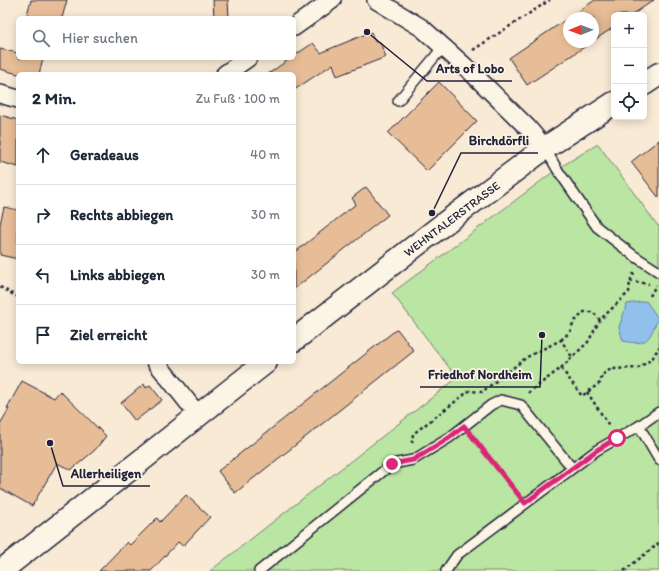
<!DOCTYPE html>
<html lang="de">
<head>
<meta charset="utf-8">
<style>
  :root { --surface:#fff; --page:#f2f2f3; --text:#1f2937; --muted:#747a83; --line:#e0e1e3 }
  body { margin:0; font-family:Itim,sans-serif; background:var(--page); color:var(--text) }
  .controls { position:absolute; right:12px; top:12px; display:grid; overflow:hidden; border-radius:6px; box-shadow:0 2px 10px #0003 }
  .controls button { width:36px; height:36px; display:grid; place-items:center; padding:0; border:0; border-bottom:1px solid var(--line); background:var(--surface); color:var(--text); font:20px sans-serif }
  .compass { position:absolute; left:563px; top:12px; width:36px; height:36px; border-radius:50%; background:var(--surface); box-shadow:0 2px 10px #0003; rotate:269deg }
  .stop { position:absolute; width:12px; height:12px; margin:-9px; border:3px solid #db2777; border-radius:50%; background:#fff }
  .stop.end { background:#db2777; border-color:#fff; box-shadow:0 1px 4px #0008 }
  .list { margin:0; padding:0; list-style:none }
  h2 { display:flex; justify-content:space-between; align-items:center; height:52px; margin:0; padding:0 16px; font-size:17px }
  h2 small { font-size:13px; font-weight:400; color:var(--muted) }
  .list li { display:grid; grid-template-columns:26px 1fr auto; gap:12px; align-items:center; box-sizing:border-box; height:60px; padding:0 16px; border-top:1px solid var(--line) }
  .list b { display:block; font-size:15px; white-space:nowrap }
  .list em { font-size:13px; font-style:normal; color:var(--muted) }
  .icon { flex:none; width:22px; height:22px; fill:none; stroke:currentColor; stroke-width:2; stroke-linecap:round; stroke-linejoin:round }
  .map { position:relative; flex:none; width:659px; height:571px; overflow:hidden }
  .search { position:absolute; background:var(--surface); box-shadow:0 2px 10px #0003; left:16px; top:16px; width:280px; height:44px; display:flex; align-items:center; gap:10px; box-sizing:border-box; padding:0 14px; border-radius:6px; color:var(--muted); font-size:15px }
  .panel { position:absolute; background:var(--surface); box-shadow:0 2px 10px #0003; left:16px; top:72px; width:280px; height:292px; border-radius:6px }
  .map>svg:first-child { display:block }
  .green { fill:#bae5a2; stroke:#6e846e }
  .water { fill:#90c0eb; stroke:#6481a5 }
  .building { fill:#e7bd97; stroke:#22223b }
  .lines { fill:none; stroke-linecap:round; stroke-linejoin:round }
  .service-casing { stroke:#22223b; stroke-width:12 }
  .minor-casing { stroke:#22223b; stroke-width:20 }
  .primary-casing { stroke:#22223b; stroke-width:25 }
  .path { stroke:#22223b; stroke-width:2.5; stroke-dasharray:3 3; stroke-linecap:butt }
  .service { stroke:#fcf5e5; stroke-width:9 }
  .minor { stroke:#fcf5e5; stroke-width:17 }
  .primary { stroke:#fcf5e5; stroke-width:22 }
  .route { stroke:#db2777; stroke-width:5 }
  .labels { text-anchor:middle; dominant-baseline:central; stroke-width:3.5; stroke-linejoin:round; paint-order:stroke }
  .street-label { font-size:12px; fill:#22223b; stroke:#fcf5e5 }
  .leader { fill:none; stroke:#22223b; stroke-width:1.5 }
  .callout-dot { fill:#22223b; stroke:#fcf5e5; stroke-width:1.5 }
  .callout-label { font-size:13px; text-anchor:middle; font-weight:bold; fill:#22223b; stroke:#fcf5e5; stroke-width:3.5; stroke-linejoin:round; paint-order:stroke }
</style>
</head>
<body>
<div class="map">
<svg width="659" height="571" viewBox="0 0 659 571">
  <rect width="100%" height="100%" fill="#f8ead5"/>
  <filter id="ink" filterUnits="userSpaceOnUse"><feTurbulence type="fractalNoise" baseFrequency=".025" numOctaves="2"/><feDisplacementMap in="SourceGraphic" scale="8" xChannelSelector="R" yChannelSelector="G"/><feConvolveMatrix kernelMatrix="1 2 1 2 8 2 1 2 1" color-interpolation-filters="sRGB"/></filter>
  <g filter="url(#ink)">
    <path class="green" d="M 598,144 L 658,226 L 659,225 L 659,571 L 210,571 L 457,378 L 392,293 L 557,169 Z"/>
    <path class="water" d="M 646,301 L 658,318 C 649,340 648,346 623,341 L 619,327 L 627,304 Z"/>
    <g class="building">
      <path d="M 31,0 L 67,0 L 62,18 L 26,18 Z"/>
      <path d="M 213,0 L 228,0 L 229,18 L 214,18 Z"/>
      <path d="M 595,0 L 654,0 L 632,15 L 614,15 L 614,27 L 593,41 L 593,18 L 569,18 L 569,42 L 592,42 L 527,85 L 509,58 Z"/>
      <path d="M 371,32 L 375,42 L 380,42 L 386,57 L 337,76 L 333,64 L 294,90 L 294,74 L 268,74 L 291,58 L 294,58 L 294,56 L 313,43 L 321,53 L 327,50 Z"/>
      <path d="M 0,49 L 18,53 L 18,58 L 43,58 L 39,74 L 18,74 L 0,69 Z"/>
      <path d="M 439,82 L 477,121 L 427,171 L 388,133 Z"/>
      <path d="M 0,115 L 18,120 L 18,167 L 0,162 Z"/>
      <path d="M 659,140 L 659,198 L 631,162 Z"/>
      <path d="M 366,187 L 388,215 L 294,289 L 294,253 L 356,204 L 352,198 Z"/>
      <path d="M 4,207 L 18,210 L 18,259 L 0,255 L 0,224 Z"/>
      <path d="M 397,329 L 414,351 L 235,493 L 218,471 Z"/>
      <path d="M 22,381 L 54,398 L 60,391 L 106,436 L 95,450 L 71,470 L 57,463 L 32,506 L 0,488 L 0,424 L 9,409 L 7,408 Z"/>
      <path d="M 144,384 L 146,388 L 150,385 L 162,400 L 135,421 L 121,403 Z"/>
      <path d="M 186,495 L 210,517 L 183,546 L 178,542 L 151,571 L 99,571 L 127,542 L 130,545 L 157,518 L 160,522 Z"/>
    </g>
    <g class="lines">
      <g class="service-casing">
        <g id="service">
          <path d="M 398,101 L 443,47"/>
          <path d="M 545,148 L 557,169 L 597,227 L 633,255 L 659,272"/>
          <path d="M 659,412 L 639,426 L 659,460"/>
          <path d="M 259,571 L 392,464 L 413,460 L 449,438 L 491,405 L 501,400 L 521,405 L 572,468"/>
          <path d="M 446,571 L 457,555 L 597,450 L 639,426"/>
        </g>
      </g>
      <g class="minor-casing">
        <g id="minor">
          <path d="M 376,0 L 422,28 L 469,70 L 527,127 L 545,148"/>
          <path d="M 294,27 L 332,0"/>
          <path d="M 225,74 L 248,58"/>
          <path d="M 0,94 L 18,99"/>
          <path d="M 156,362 L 198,415"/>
        </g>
      </g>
      <g class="primary-casing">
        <g id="primary">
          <path d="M 644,84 L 659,74"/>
          <path d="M 294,340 L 441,226 L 545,148 L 614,103"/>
          <path d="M 1,571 L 266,362"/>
        </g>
      </g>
      <g class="path">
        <path d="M 473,50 L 550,0"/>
        <path d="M 630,281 L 649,284"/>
        <path d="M 0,287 L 18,297"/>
        <path d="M 650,296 L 656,285"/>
        <path d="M 561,340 L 570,332 L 573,323 L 584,312 L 593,312 L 600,320"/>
        <path d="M 561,368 L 588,342 L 600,320 L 629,292 L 630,281 L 634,273"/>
        <path d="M 587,392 L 610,427"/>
        <path d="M 528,393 L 561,368 L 582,396 L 600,383 L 602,375 L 611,369 L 638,368 L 652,359 L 659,347"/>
        <path d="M 473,437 L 517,493"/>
        <path d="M 412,443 L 413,434 L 469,391 L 482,392 L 527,357 L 561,340 L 572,357"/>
        <path d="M 624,571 L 659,543"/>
      </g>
      <use href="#service" class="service"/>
      <use href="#minor" class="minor"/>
      <use href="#primary" class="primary"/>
    </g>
  </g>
  <g class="lines" filter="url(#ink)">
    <path class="route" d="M 392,464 L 413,460 L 449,438 L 464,426 L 525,503 L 597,450 L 617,438"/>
  </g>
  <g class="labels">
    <g class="street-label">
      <text transform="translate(452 219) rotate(-37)">WEHNTALERSTRASSE</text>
    </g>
  </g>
  <path class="leader" d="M367 32L427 81H512M432 213L461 153H538M542 335L540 387H420M50 443L63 486H150"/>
  <g class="callout-dot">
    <circle cx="367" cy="32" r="4"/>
    <circle cx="432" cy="213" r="4"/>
    <circle cx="542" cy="335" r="4"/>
    <circle cx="50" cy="443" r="4"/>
  </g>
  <g class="callout-label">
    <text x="470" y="73">Arts of Lobo</text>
    <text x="499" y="145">Birchdörfli</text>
    <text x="480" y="379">Friedhof Nordheim</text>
    <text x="106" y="478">Allerheiligen</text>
  </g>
</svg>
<div class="controls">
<button>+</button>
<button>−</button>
<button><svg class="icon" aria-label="locate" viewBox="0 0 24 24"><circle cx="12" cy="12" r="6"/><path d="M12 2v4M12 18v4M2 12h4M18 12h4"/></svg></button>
</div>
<svg class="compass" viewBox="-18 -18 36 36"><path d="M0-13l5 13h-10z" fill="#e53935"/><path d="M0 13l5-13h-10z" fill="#747a83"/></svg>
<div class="stop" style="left:617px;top:438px"></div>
<div class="stop end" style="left:392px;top:464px"></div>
<div class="search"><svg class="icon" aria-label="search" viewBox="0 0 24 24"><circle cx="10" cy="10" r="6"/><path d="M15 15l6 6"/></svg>Hier suchen</div>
<section class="panel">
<h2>2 Min.<small>Zu Fuß · 100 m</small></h2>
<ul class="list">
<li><svg class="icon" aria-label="ahead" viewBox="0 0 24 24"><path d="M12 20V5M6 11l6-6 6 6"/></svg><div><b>Geradeaus</b></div><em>40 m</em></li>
<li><svg class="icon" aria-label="right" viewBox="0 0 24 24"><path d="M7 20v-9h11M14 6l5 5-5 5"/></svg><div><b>Rechts abbiegen</b></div><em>30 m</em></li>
<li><svg class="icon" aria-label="left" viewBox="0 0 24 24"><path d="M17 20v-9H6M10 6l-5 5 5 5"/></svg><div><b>Links abbiegen</b></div><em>30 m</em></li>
<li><svg class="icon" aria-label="arrive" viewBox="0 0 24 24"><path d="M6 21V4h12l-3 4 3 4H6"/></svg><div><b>Ziel erreicht</b></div></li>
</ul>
</section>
</div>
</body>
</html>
